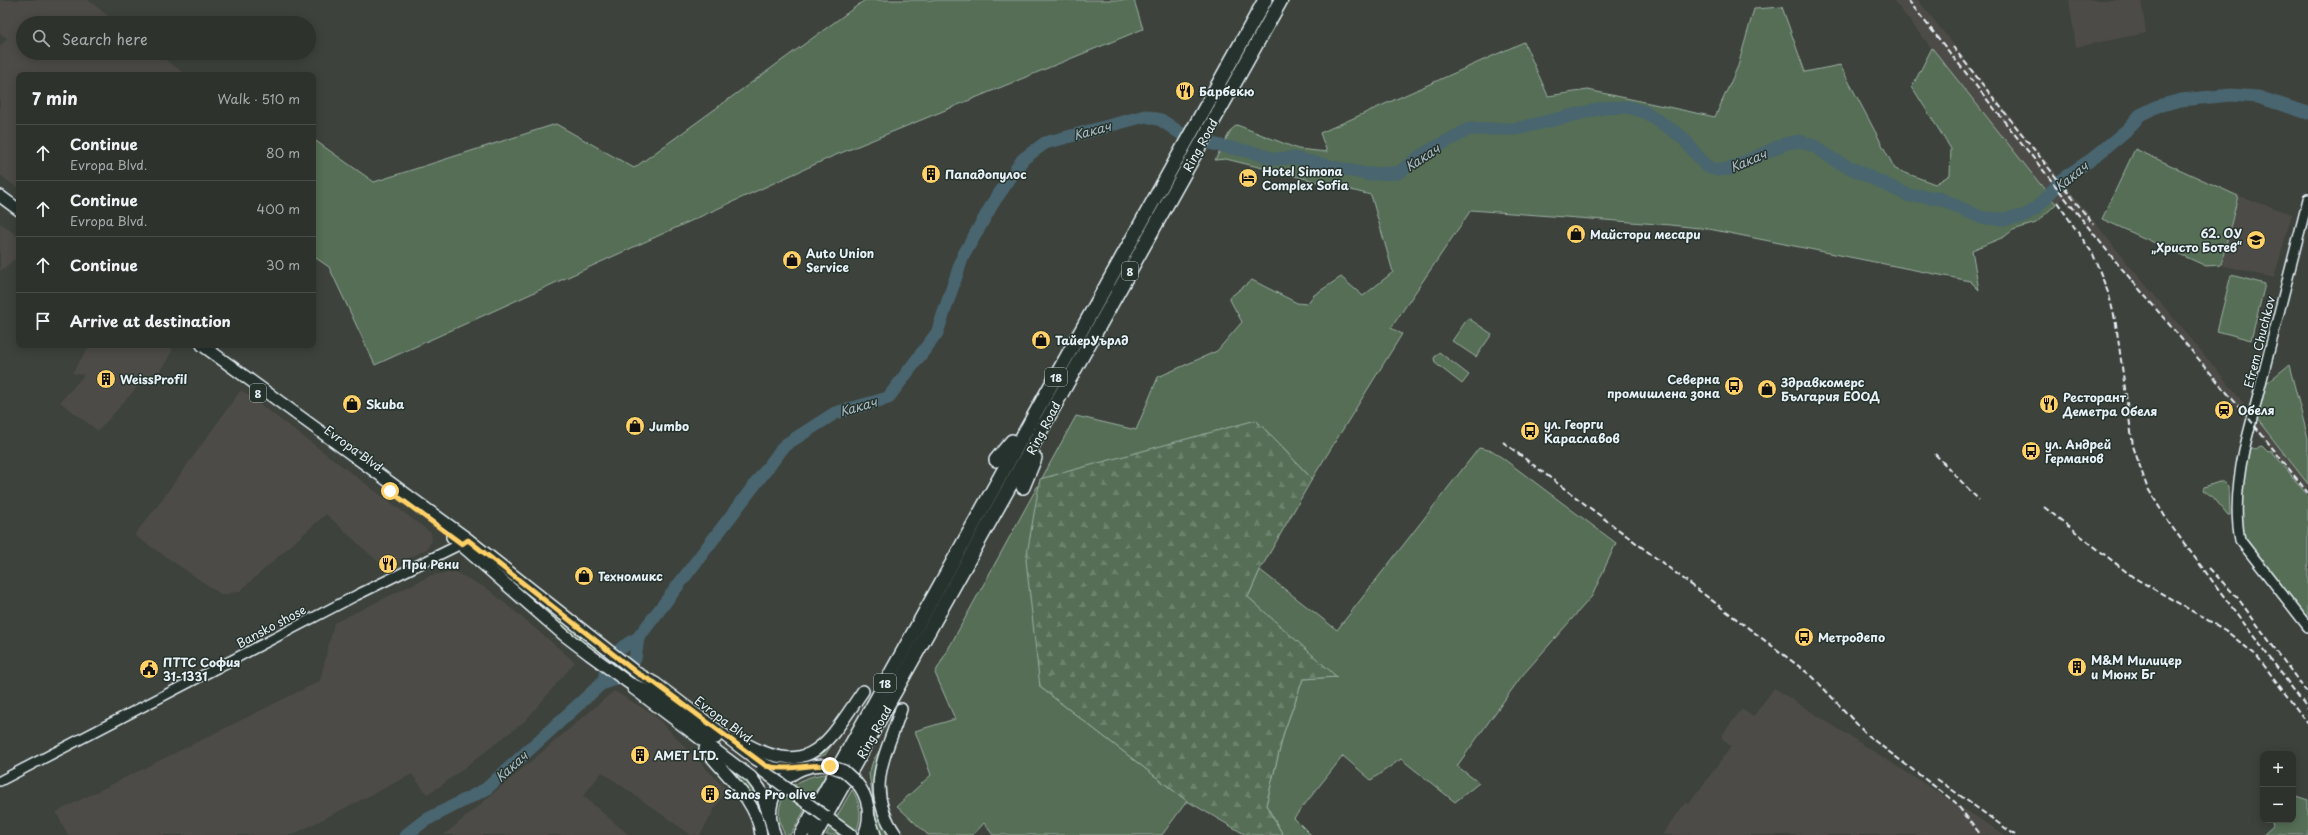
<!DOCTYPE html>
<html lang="en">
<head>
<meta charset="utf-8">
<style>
  :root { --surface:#2e322d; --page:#3a3e39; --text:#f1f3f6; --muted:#a7aaaa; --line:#494d49 }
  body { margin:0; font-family:"Playpen Sans",sans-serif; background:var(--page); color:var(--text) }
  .controls { position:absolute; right:12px; bottom:12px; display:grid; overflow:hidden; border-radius:8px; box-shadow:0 2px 10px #0003 }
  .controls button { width:36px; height:36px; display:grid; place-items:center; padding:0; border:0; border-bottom:1px solid var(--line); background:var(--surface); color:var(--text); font:20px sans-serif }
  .stop { position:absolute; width:12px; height:12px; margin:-9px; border:3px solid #ffd166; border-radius:50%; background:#fff }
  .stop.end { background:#ffd166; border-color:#fff; box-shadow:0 1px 4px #0008 }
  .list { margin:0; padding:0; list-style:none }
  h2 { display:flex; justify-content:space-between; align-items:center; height:52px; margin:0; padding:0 16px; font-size:17px }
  h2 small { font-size:13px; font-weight:400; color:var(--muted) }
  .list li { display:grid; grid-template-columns:26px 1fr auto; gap:12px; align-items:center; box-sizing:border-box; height:56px; padding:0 16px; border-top:1px solid var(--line) }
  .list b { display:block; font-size:15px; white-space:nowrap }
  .list p { margin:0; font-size:13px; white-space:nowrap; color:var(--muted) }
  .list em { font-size:13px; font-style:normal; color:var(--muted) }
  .icon { flex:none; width:22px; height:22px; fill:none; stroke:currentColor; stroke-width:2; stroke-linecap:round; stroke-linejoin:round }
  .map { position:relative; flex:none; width:2308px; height:835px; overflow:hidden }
  .search { position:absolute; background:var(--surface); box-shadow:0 2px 10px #0003; left:16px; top:16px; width:300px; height:44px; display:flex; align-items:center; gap:10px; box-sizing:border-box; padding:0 14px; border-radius:22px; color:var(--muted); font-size:15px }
  .panel { position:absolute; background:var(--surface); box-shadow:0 2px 10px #0003; left:16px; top:72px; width:300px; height:276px; border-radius:8px }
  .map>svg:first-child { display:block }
  .built { fill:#4d4c46 }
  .green { fill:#556e55; stroke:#9eb0a6 }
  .forest { fill:url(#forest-firs); stroke:#9eb0a6 }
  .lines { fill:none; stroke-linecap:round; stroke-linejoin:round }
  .river { stroke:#49656f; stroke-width:13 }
  .minor-casing { stroke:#e8f1f8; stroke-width:12 }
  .major-casing { stroke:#e8f1f8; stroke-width:14 }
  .highway-casing { stroke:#e8f1f8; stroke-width:16 }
  .minor { stroke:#26332d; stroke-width:9 }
  .major { stroke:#26332d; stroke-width:11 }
  .highway { stroke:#26332d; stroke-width:13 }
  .rail { stroke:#e8f1f8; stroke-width:2; stroke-dasharray:6 3; stroke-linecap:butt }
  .major-bridge-casing { stroke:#e8f1f8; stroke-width:14; stroke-linecap:butt }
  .major-bridge { stroke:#26332d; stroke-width:11 }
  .route { stroke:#ffd166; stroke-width:5 }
  .labels { text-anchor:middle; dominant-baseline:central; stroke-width:3; stroke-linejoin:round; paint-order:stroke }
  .shield { fill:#26332d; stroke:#aeb8bb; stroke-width:1 }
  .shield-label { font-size:11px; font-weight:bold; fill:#e8f1f8 }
  .poi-label { font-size:12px; font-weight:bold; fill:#e8f1f8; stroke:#26332d; text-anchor:start }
  .street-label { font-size:12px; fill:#e8f1f8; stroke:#26332d }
  .water-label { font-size:13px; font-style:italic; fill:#a8b9c1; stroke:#26332d }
</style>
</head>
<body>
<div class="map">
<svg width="2308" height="835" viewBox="0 0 2308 835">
  <defs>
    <pattern id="forest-firs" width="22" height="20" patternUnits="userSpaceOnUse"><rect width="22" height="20" fill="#556e55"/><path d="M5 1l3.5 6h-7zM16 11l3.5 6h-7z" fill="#6d836e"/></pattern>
  </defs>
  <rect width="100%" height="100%" fill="#3d423c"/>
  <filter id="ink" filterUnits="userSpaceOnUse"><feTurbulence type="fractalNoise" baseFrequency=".025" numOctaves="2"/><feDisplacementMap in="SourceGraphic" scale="8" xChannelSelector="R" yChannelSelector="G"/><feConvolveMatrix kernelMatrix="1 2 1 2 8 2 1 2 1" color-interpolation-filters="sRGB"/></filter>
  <g filter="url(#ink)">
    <g class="built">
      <path d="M 0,0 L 88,0 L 117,23 L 23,23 L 23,53 L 157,53 L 186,75 L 19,75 L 19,189 L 0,175 L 0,47 L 7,38 L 0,33 Z"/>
      <path d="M 1893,0 L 1918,0 L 2124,259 L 2217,370 L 2308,484 L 2308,496 L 2210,374 L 2063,199 L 2056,204 Z"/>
      <path d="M 2069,0 L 2141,0 L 2146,33 L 2076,47 Z"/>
      <path d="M 2239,196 L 2292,214 L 2274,278 L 2222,265 Z"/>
      <path d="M 0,223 L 19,237 L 19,256 L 0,271 Z"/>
      <path d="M 90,345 L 168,345 L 173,350 L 160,371 L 147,376 L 98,431 L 60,402 L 84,375 L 72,373 Z"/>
      <path d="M 241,390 L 431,533 L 432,540 L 427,549 L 387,570 L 326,514 L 240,591 L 222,595 L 134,535 L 156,508 Z"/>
      <path d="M 455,572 L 488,589 L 575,662 L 525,721 L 442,785 L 427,794 L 412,774 L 292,835 L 68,835 L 56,812 L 320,681 L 334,623 L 432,575 Z"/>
      <path d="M 1774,688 L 2005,835 L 1662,835 L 1686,802 L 1689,804 L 1731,747 L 1721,737 L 1728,727 L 1742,709 L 1753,717 Z"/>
      <path d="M 614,691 L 653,714 L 726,789 L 700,835 L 691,835 L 602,772 L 583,796 L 629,835 L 444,835 Z"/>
    </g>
    <g class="green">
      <path d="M 865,0 L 1134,0 L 1143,29 L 831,157 L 375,365 L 329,267 L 313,256 L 313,139 L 374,182 L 556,124 L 634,168 Z"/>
      <path d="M 1782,7 L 1805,72 L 1840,65 L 1895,169 L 1935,184 L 1950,175 L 1951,149 L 1912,87 L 1932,48 L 2056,204 L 2036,223 L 2013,230 L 2004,237 L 1972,250 L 1979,290 L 1970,281 L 1709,229 L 1671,225 L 1471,210 L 1391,328 L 1402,334 L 1312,479 L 1256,420 L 1040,687 L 1187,801 L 1162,835 L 993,835 L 984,823 L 973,835 L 928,835 L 897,806 L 931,775 L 915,731 L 955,719 L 935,673 L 1076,416 L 1136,430 L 1158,377 L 1217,351 L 1242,322 L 1229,298 L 1252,280 L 1297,303 L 1307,304 L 1314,295 L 1341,277 L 1363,296 L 1393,272 L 1371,195 L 1226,159 L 1215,160 L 1231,130 L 1237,125 L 1298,149 L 1327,152 L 1320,133 L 1524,42 L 1548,96 L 1588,90 L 1715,117 L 1738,66 L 1754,9 Z"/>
      <path d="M 2135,149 L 2238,196 L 2221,265 L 2206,266 L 2102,219 Z"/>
      <path d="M 2231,275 L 2265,284 L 2251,340 L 2217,331 Z"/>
      <path d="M 1468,318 L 1492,334 L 1476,357 L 1452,341 Z"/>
      <path d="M 1439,352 L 1469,375 L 1462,384 L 1435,363 L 1434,358 Z"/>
      <path d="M 2289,365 L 2308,438 L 2308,484 L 2257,419 L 2264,385 Z"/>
      <path d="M 2262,446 L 2268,452 L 2271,450 L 2308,496 L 2308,620 L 2244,536 C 2236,508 2241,476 2249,448 L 2256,450 Z"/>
      <path d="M 1479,448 L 1493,451 L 1616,543 L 1592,596 L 1521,677 L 1457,766 L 1479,783 L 1455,802 L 1401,759 L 1371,780 L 1343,756 L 1294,818 L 1311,835 L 1283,835 L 1266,805 L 1284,732 L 1303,679 L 1336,677 L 1248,597 L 1260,570 L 1337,630 Z"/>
      <path d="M 2219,482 L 2225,482 L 2229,486 L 2230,515 L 2228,515 L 2213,497 L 2203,490 L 2204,487 Z"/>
      <path d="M 528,592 L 594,646 L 596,650 L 593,651 C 570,634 548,614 527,594 Z"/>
      <path d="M 839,734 L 825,755 L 783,767 L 758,758 L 767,756 L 784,761 Z"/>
      <path d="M 887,738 L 875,775 L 893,835 L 879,835 L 869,774 L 873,761 Z"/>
      <path d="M 717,756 L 755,786 L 767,835 L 764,835 Z"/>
      <path d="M 826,774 L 790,835 L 785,835 C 767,802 793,776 826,774 Z"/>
      <path d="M 852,790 C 861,803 863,821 854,835 L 826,835 Z"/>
      <path d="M 2293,795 L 2308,800 L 2308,835 L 2263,835 L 2273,826 L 2271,820 L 2293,820 Z"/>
    </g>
    <path class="forest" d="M 1256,420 L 1312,479 L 1260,570 L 1248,597 L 1337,677 L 1303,679 L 1284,732 L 1266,805 L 1283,835 L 1246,835 L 1187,801 L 1040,687 L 1026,560 L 1040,479 Z"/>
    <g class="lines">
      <g class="river">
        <path d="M 604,681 C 606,659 619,647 638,638 L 785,445 L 835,413 L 888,398 L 937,333 L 963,256 L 993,203 L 1023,159 L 1045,143 L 1145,116 L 1161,120 L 1189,139 L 1260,154 L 1273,159 L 1294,158 L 1366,174 L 1398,173 L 1420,156 L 1469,129 L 1516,129 L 1603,108 L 1628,107 L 1645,112 L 1681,136 L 1706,166 L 1717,170 L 1730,169 L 1784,144 L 1799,141 L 1814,146 L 1836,161 L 1910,196 L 1924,196 L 1941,199 L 1982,218 L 2005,219 L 2024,216 L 2036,208 L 2065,177 L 2092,159 L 2128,129 L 2140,115 L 2158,106 L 2181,100 L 2231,95 L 2258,97 L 2308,113"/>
        <path d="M 406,835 L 424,821 L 486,789 L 601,684 L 616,679 L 635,659 L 638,638"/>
      </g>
      <g class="minor-casing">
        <g id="minor">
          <path d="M 2308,199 L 2244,450 C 2238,479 2234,510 2240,540 L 2308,627"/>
          <path d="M 0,781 L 357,595 L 465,542"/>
        </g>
      </g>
      <g class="major-casing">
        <g id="major">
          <path d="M 0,196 L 19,210"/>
          <path d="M 202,345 L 469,540 L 637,673 L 655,683 L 757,760 C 772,770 785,770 803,768"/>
          <path d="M 452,537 L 564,635 L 589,654 L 629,683 L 651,692 L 716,738"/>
          <path d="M 633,688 L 751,777 L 760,789 L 772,825"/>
          <path d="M 741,741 C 811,781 827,743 863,691"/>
          <path d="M 705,749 C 725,775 757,800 761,835"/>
          <path d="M 856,782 C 869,797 872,817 864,835"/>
          <path d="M 826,817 L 851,835"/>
          <path d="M 869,817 L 875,835"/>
          <path d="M 775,835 C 758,797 791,760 830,766"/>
          <path d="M 896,835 C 863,788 886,756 901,709"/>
        </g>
      </g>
      <g class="highway-casing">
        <g id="highway">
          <path d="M 996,460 L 1012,441"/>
          <path d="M 1023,487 L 1035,458"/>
          <path d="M 801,835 L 1265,0"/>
          <path d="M 815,835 L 1281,0"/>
        </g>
      </g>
      <use href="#minor" class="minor"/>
      <use href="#major" class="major"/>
      <use href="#highway" class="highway"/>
      <g class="rail">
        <path d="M 1908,0 L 2112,257 L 2251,421 L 2308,493"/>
        <path d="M 1953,47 L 2093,224"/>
        <path d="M 2057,202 L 2093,254 L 2109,295 L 2116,324 L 2133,446 L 2147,487 L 2169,523 L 2308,709"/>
        <path d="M 1503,442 L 1813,677 L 1867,735 L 1955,802 L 1981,835"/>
        <path d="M 1935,454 L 1979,500"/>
        <path d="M 2044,507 L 2133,577 L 2225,630 L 2257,656 L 2308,724"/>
        <path d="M 2209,568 L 2237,597 L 2308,694"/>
        <path d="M 1937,779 L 2015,835"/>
      </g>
      <g class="major-bridge-casing">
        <g id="major-bridge">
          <path d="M 830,766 L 844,771 L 856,782"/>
          <path d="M 762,770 L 826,817"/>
        </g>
      </g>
      <use href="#major-bridge" class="major-bridge"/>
    </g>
  </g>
  <g class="lines" filter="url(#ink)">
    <path class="route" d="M 390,491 L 462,544 L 468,540 L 637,673 L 655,683 L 766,766 C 790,772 808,763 830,766"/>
  </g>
  <defs>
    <g id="restaurant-disc" transform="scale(1)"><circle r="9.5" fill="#ffd166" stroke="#26332d"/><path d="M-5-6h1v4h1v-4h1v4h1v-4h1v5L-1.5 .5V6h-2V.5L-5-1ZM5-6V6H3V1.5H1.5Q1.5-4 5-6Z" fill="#111"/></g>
    <g id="building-disc" transform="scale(1)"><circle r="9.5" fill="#ffd166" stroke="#26332d"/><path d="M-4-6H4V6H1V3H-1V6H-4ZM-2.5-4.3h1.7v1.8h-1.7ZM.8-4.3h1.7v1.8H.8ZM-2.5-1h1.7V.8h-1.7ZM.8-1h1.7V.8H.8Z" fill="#111"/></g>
    <g id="hotel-disc" transform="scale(1)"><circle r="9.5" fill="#ffd166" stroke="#26332d"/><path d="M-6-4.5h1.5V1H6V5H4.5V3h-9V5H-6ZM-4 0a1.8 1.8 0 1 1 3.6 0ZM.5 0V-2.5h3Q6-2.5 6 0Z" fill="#111"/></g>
    <g id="shop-disc" transform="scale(1)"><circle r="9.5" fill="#ffd166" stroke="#26332d"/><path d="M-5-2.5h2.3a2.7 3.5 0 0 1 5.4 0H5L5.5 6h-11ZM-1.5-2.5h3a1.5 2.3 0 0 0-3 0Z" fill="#111"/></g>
    <g id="school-disc" transform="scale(1)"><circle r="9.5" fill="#ffd166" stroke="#26332d"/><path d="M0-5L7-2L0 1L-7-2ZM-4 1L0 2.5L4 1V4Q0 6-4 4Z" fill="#111"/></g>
    <g id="bus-disc" transform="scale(1)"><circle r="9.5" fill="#ffd166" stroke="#26332d"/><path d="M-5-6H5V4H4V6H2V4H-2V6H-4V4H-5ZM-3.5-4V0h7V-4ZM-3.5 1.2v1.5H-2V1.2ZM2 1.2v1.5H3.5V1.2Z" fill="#111"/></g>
    <g id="station-disc" transform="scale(1)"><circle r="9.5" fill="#ffd166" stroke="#26332d"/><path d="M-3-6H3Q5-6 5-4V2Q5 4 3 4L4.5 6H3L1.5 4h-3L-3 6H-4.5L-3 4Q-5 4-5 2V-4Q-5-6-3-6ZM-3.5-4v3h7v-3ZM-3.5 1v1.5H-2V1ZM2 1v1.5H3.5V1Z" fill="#111"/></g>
    <g id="civic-disc" transform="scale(1)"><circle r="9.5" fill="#ffd166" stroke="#26332d"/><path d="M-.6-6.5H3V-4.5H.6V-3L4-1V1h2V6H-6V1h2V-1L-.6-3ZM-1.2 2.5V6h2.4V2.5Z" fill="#111"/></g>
  </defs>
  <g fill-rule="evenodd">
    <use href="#restaurant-disc" x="1185" y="91"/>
    <use href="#building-disc" x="931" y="174"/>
    <use href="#hotel-disc" x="1248" y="178"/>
    <use href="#shop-disc" x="1576" y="234"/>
    <use href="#school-disc" x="2256" y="240"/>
    <use href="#shop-disc" x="792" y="260"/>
    <use href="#shop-disc" x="1041" y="340"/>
    <use href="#building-disc" x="106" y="379"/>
    <use href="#bus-disc" x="1734" y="386"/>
    <use href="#shop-disc" x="1767" y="389"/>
    <use href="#shop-disc" x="352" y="404"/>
    <use href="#restaurant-disc" x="2049" y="404"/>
    <use href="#station-disc" x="2224" y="410"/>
    <use href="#shop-disc" x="635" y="426"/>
    <use href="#bus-disc" x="1530" y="431"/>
    <use href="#bus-disc" x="2031" y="451"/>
    <use href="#restaurant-disc" x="388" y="564"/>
    <use href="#shop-disc" x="584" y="576"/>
    <use href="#bus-disc" x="1804" y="637"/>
    <use href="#building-disc" x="2077" y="667"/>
    <use href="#civic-disc" x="149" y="669"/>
    <use href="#building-disc" x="640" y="755"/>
    <use href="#building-disc" x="710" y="794"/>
  </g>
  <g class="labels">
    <g class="shield">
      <rect x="1122" y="262" width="16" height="18" rx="3"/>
      <rect x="1045" y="368" width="22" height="18" rx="3"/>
      <rect x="250" y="384" width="16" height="18" rx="3"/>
      <rect x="874" y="674" width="22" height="18" rx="3"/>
    </g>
    <g class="shield-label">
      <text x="1130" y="271">8</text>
      <text x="1056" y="377">18</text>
      <text x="258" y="393">8</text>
      <text x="885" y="683">18</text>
    </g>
    <g class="poi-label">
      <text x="1199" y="91">Барбекю</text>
      <text x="1262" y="171">Hotel Simona<tspan x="1262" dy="14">Complex Sofia</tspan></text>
      <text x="945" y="174">Пападопулос</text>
      <text x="2242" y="233" text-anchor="end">62. ОУ<tspan x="2242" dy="14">„Христо Ботев“</tspan></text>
      <text x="1590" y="234">Майстори месари</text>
      <text x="806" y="253">Auto Union<tspan x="806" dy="14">Service</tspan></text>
      <text x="1055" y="340">ТайерУърлд</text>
      <text x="120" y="379">WeissProfil</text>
      <text x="1720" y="379" text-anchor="end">Северна<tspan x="1720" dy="14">промишлена зона</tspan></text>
      <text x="1781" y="382">Здравкомерс<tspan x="1781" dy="14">България ЕООД</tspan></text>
      <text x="2063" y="397">Ресторант<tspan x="2063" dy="14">Деметра Обеля</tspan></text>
      <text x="366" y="404">Skuba</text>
      <text x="2238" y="410">Обеля</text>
      <text x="1544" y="424">ул. Георги<tspan x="1544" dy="14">Караславов</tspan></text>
      <text x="649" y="426">Jumbo</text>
      <text x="2045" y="444">ул. Андрей<tspan x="2045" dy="14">Германов</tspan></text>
      <text x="402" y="564">При Рени</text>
      <text x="598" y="576">Техномикс</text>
      <text x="1818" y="637">Метродепо</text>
      <text x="2091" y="660">М&amp;M Mилицер<tspan x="2091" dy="14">и Мюнх Бг</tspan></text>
      <text x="163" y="662">ПТТС София<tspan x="163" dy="14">31-1331</tspan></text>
      <text x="654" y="755">AMET LTD.</text>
      <text x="724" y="794">Sanos Pro olive</text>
    </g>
    <g class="street-label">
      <text transform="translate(1200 145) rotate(-61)">Ring Road</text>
      <text transform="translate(2259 342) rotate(-76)">Efrem Chuchkov</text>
      <text transform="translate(1043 428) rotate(-62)">Ring Road</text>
      <text transform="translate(355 449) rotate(36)">Evropa Blvd.</text>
      <text transform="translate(271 626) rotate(-28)">Bansko shose</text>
      <text transform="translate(725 720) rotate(37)">Evropa Blvd.</text>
      <text transform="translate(874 732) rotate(-61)">Ring Road</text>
    </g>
    <g class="water-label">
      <text transform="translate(1092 130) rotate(-15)">Какач</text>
      <text transform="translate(1422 157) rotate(-33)">Какач</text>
      <text transform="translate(1748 160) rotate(-23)">Какач</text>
      <text transform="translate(2071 176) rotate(-39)">Какач</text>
      <text transform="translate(858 406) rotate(-16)">Какач</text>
      <text transform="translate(511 766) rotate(-42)">Какач</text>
    </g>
  </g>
</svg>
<div class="controls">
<button>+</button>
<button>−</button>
</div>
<div class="stop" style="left:390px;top:491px"></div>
<div class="stop end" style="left:830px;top:766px"></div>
<div class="search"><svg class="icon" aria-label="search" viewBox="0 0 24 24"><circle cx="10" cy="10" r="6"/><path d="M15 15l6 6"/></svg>Search here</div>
<section class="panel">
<h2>7 min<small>Walk · 510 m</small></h2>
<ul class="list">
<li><svg class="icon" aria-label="ahead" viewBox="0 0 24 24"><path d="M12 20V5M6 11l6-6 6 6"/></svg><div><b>Continue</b><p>Evropa Blvd.</p></div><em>80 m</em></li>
<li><svg class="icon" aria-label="ahead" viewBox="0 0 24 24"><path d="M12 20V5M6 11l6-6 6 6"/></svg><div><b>Continue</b><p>Evropa Blvd.</p></div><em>400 m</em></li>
<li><svg class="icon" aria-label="ahead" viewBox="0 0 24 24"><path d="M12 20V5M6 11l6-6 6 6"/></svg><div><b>Continue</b></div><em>30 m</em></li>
<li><svg class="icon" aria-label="arrive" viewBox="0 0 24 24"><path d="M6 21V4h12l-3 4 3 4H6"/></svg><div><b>Arrive at destination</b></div></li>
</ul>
</section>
</div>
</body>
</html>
